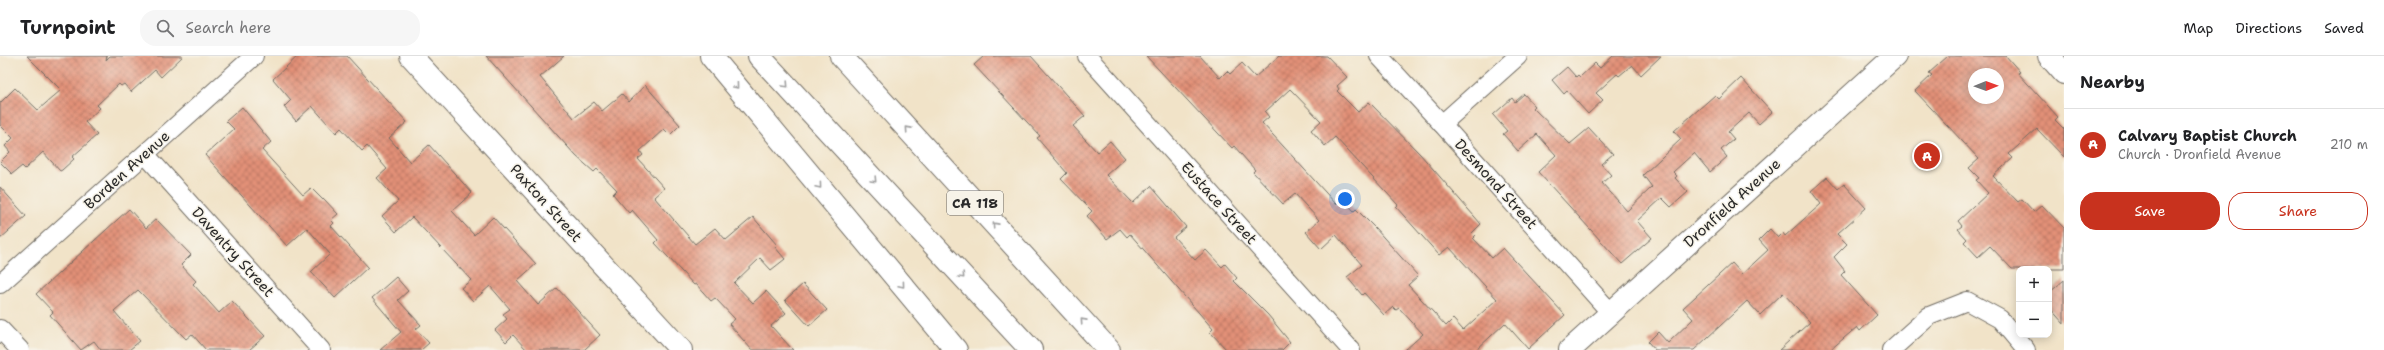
<!DOCTYPE html>
<html lang="en">
<head>
<meta charset="utf-8">
<style>
  :root { --surface:#fff; --page:#f6f6f6; --text:#202124; --muted:#757577; --line:#e0e0e0; --accent:#c8321e }
  body { margin:0; font-family:"Shantell Sans",sans-serif; background:var(--page); color:var(--text) }
  .controls { position:absolute; right:12px; bottom:12px; display:grid; overflow:hidden; border-radius:8px; box-shadow:0 2px 10px #0003 }
  .controls button { width:36px; height:36px; display:grid; place-items:center; padding:0; border:0; border-bottom:1px solid var(--line); background:var(--surface); color:var(--text); font:20px sans-serif }
  .compass { position:absolute; left:1968px; top:12px; width:36px; height:36px; border-radius:50%; background:var(--surface); box-shadow:0 2px 10px #0003; rotate:89deg }
  .you { position:absolute; left:1345px; top:143px; width:14px; height:14px; margin:-10px; border:3px solid #fff; border-radius:50%; background:#1a73e8; box-shadow:0 0 0 6px #1a73e833 }
  .badge { display:grid; place-items:center; width:26px; height:26px; border-radius:50%; background:var(--accent); color:#fff; font-size:13px; font-weight:700 }
  .pin { position:absolute; translate:-50% -50%; border:2px solid #fff; box-shadow:0 1px 4px #0006 }
  .list { margin:0; padding:0; list-style:none }
  h2 { display:flex; justify-content:space-between; align-items:center; height:52px; margin:0; padding:0 16px; font-size:17px }
  h2 small { font-size:13px; font-weight:400; color:var(--muted) }
  .list li { display:grid; grid-template-columns:26px 1fr auto; gap:12px; align-items:center; box-sizing:border-box; height:72px; padding:0 16px; border-top:1px solid var(--line) }
  .list b { display:block; font-size:15px; white-space:nowrap }
  .list p { margin:0; font-size:13px; white-space:nowrap; color:var(--muted) }
  .list em { font-size:13px; font-style:normal; color:var(--muted) }
  .actions { display:flex; gap:8px; padding:12px 16px }
  .actions a { flex:1; padding:9px 0; border:1px solid var(--accent); border-radius:16px; text-align:center; font-size:14px; color:var(--accent) }
  .actions .main { background:var(--accent); color:#fff }
  .icon { flex:none; width:22px; height:22px; fill:none; stroke:currentColor; stroke-width:2; stroke-linecap:round; stroke-linejoin:round }
  .map { position:relative; flex:none; width:2064px; height:294px; overflow:hidden }
  header { display:flex; align-items:center; gap:24px; box-sizing:border-box; height:56px; padding:0 20px; background:var(--surface); border-bottom:1px solid var(--line) }
  header strong { font-size:19px }
  nav { display:flex; gap:22px; margin-inline-start:auto; font-size:14px }
  .search { width:280px; height:36px; background:var(--page); display:flex; align-items:center; gap:10px; box-sizing:border-box; padding:0 14px; border-radius:16px; color:var(--muted); font-size:15px }
  main { display:flex }
  aside { flex:1; background:var(--surface) }
  .map>svg:first-child { display:block }
  .building { fill:url(#building-cross-hatch); fill-rule:evenodd }
  .lines { fill:none; stroke-linecap:round; stroke-linejoin:round }
  .minor-casing { stroke:#706b62; stroke-width:20 }
  .tertiary-casing { stroke:#706b62; stroke-width:24 }
  .motorway-casing { stroke:#706b62; stroke-width:24 }
  .minor { stroke:#fff; stroke-width:18 }
  .tertiary { stroke:#fff; stroke-width:22 }
  .motorway { stroke:#fff; stroke-width:22 }
  .oneway { stroke:#a0a0a0 }
  .labels { text-anchor:middle; dominant-baseline:central; stroke-width:3; stroke-linejoin:round; paint-order:stroke }
  .shield { fill:#f7f3e8; stroke:#686764; stroke-width:1 }
  .shield-label { font-size:14px; font-weight:bold; fill:#2b2b2b }
  .street-label { font-size:15px; fill:#2b2b2b; stroke:#f7f3e8 }
</style>
</head>
<body>
<header>
<strong>Turnpoint</strong>
<div class="search"><svg class="icon" aria-label="search" viewBox="0 0 24 24"><circle cx="10" cy="10" r="6"/><path d="M15 15l6 6"/></svg>Search here</div>
<nav><a>Map</a><a>Directions</a><a>Saved</a></nav>
</header>
<main>
<div class="map">
<svg width="2064" height="294" viewBox="0 0 2064 294">
  <defs>
    <pattern id="building-cross-hatch" width="8" height="8" patternUnits="userSpaceOnUse"><rect width="8" height="8" fill="#e29077"/><path d="M0 0l8 8M0 8l8-8" fill="none" stroke="#b77662"/></pattern>
  </defs>
  <rect width="100%" height="100%" fill="#f7f3e8"/>
  <filter id="ink" filterUnits="userSpaceOnUse"><feTurbulence type="fractalNoise" baseFrequency=".025" numOctaves="2"/><feDisplacementMap in="SourceGraphic" scale="8" xChannelSelector="R" yChannelSelector="G"/><feConvolveMatrix kernelMatrix="1 2 1 2 8 2 1 2 1" color-interpolation-filters="sRGB"/></filter>
  <filter id="wash" filterUnits="userSpaceOnUse"><feTurbulence type="fractalNoise" baseFrequency=".012" numOctaves="4" result="noise"/><feDisplacementMap in="SourceGraphic" scale="16" xChannelSelector="R" yChannelSelector="G"/><feGaussianBlur stdDeviation="0.9" result="paint"/><feColorMatrix in="noise" values="0 0 0 0 0 0 0 0 0 0 0 0 0 0 0 0 0 1.4 0 .05"/><feComposite in="paint" operator="in"/></filter>
  <g filter="url(#wash)">
    <rect width="100%" height="100%" fill="#f1e3c8"/>
    <g id="blocks">
      <g class="building">
        <path d="M 27,0 L 107,0 L 106,4 L 110,0 L 183,0 L 161,21 L 155,14 L 131,36 L 124,28 L 121,30 L 119,28 L 97,49 L 100,52 L 85,66 L 97,79 L 72,101 L 74,103 L 62,114 L 60,115 L 43,96 L 25,113 L 22,110 L 12,118 L 0,106 L 10,96 L 5,90 L 13,82 L 0,69 L 0,47 L 15,32 L 38,54 L 61,34 Z"/>
        <path d="M 298,0 L 347,0 L 407,66 L 389,82 L 410,106 L 429,89 L 472,137 L 452,155 L 474,179 L 493,161 L 536,208 L 517,225 L 538,249 L 557,232 L 600,279 L 584,294 L 527,294 L 513,279 L 506,286 L 495,274 L 507,263 L 503,258 L 510,253 L 490,230 L 473,245 L 461,232 L 471,224 L 412,161 L 396,176 L 382,160 L 398,145 L 377,122 L 387,113 L 367,90 L 362,95 L 341,72 L 336,77 L 312,50 L 296,65 L 284,51 L 291,44 L 273,23 Z"/>
        <path d="M 486,0 L 564,0 L 540,21 L 574,62 L 594,46 L 602,55 L 622,38 L 629,46 L 645,29 L 680,69 L 670,79 L 664,73 L 640,95 L 643,99 L 638,103 L 664,132 L 654,141 L 695,188 L 715,172 L 726,184 L 753,161 L 777,189 L 775,191 L 785,203 L 771,214 L 760,202 L 734,227 L 753,247 L 766,235 L 786,257 L 771,270 L 793,294 L 752,294 L 729,268 L 735,263 L 715,242 L 711,245 L 696,228 L 694,229 L 655,187 L 658,184 L 632,154 L 629,157 L 613,138 L 617,134 L 597,113 L 594,116 L 576,100 Z"/>
        <path d="M 984,0 L 1031,0 L 1085,60 L 1073,70 L 1097,96 L 1110,85 L 1125,102 L 1106,119 L 1133,147 L 1151,130 L 1186,171 L 1174,181 L 1195,204 L 1206,194 L 1222,211 L 1225,208 L 1237,222 L 1234,225 L 1268,259 L 1290,286 L 1282,294 L 1227,294 L 1210,276 L 1213,273 L 1130,178 L 1127,181 L 1120,173 L 1107,183 L 1087,160 L 1092,155 L 1088,151 L 1061,123 L 1067,117 L 1037,82 L 1040,80 L 974,9 Z"/>
        <path d="M 1146,0 L 1200,0 L 1220,22 L 1227,15 L 1230,18 L 1242,7 L 1255,21 L 1279,0 L 1327,0 L 1347,21 L 1337,30 L 1339,33 L 1337,35 L 1358,56 L 1369,46 L 1420,98 L 1481,168 L 1472,177 L 1475,180 L 1473,182 L 1492,202 L 1503,192 L 1565,259 L 1528,293 L 1505,267 L 1476,294 L 1405,294 L 1423,278 L 1399,252 L 1396,254 L 1393,251 L 1384,259 L 1364,237 L 1362,239 L 1347,221 L 1362,209 L 1336,179 L 1321,193 L 1306,176 L 1319,164 L 1295,138 L 1283,148 L 1253,116 L 1255,114 L 1234,90 L 1232,92 ZM 1290,33 L 1321,65 L 1311,74 L 1325,90 L 1335,81 L 1398,149 L 1396,151 L 1439,199 L 1449,191 L 1497,243 L 1463,274 L 1453,263 L 1446,270 L 1408,229 L 1418,220 L 1375,172 L 1356,153 L 1354,155 L 1342,142 L 1336,148 L 1262,67 L 1269,61 L 1265,56 Z"/>
        <path d="M 1613,0 L 1661,0 L 1641,19 L 1632,9 L 1619,20 L 1617,18 L 1596,37 L 1603,44 L 1588,58 L 1567,35 L 1564,38 L 1552,24 L 1567,11 L 1576,21 L 1578,19 L 1580,21 L 1595,7 L 1600,12 Z"/>
        <path d="M 1948,0 L 2006,0 L 2020,16 L 2018,17 L 2058,61 L 2055,64 L 2064,73 L 2064,101 L 2037,73 L 2009,98 L 2013,102 L 1993,120 L 2018,146 L 2022,143 L 2034,156 L 2042,149 L 2064,172 L 2064,213 L 2012,213 L 1990,190 L 1978,201 L 1964,186 L 1967,183 L 1958,173 L 1962,170 L 1958,165 L 1988,137 L 1976,124 L 1979,122 L 1969,112 L 1979,103 L 1915,35 L 1932,19 L 1929,17 ZM 1974,18 L 1998,18 L 1998,42 L 1974,42 Z"/>
        <path d="M 1741,22 L 1772,56 L 1759,68 L 1749,57 L 1728,76 L 1734,83 L 1721,94 L 1727,101 L 1710,116 L 1694,97 L 1673,116 L 1677,120 L 1675,122 L 1688,136 L 1671,151 L 1662,142 L 1637,165 L 1652,182 L 1622,208 L 1538,116 L 1556,99 L 1537,78 L 1518,95 L 1503,78 L 1507,75 L 1493,59 L 1512,42 L 1515,46 L 1524,38 L 1535,50 L 1533,52 L 1570,88 L 1589,72 L 1613,98 L 1601,108 L 1611,119 L 1602,127 L 1627,155 L 1652,131 L 1643,119 L 1681,83 L 1674,75 L 1715,39 L 1719,43 Z"/>
        <path d="M 242,51 L 271,86 L 262,94 L 303,139 L 311,132 L 323,144 L 324,143 L 338,158 L 331,164 L 334,167 L 331,170 L 368,211 L 335,242 L 311,216 L 330,198 L 307,172 L 287,190 L 205,99 L 234,73 L 226,65 Z"/>
        <path d="M 1827,121 L 1838,133 L 1844,128 L 1866,152 L 1837,178 L 1847,188 L 1834,201 L 1845,215 L 1841,219 L 1877,259 L 1860,275 L 1857,271 L 1830,294 L 1779,294 L 1810,266 L 1783,237 L 1760,259 L 1747,245 L 1694,294 L 1655,294 L 1648,286 L 1658,276 L 1668,287 L 1693,263 L 1683,252 L 1732,207 L 1742,218 L 1768,194 L 1759,184 L 1770,173 L 1778,182 L 1783,177 L 1785,180 L 1821,148 L 1811,135 Z"/>
        <path d="M 0,131 L 26,160 L 0,183 Z"/>
        <path d="M 129,153 L 146,172 L 156,163 L 191,199 L 181,209 L 196,225 L 193,228 L 219,257 L 232,245 L 265,280 L 249,294 L 206,294 L 192,278 L 186,283 L 138,234 L 114,255 L 140,285 L 129,294 L 101,294 L 94,285 L 81,294 L 50,259 L 53,256 L 36,238 Z"/>
        <path d="M 396,221 L 408,235 L 398,244 L 421,269 L 416,273 L 429,287 L 421,294 L 380,294 L 401,276 L 372,242 Z"/>
        <path d="M 2064,224 L 2064,268 L 2049,251 L 2049,237 Z"/>
        <path d="M 803,228 L 827,254 L 809,270 L 785,244 Z"/>
      </g>
    </g>
  </g>
  <g filter="url(#ink)">
    <use href="#blocks" fill-opacity="0" stroke="#706b62" stroke-width="1"/>
    <g class="lines">
      <g class="minor-casing">
        <g id="minor">
          <path d="M 1087,0 L 1351,294"/>
          <path d="M 1379,0 L 1442,68 L 1611,257"/>
          <path d="M 1442,68 L 1518,0"/>
          <path d="M 145,98 L 321,294"/>
          <path d="M 0,228 L 254,0"/>
          <path d="M 0,273 L 20,294"/>
          <path d="M 1891,294 L 1929,260 L 1967,245 L 2000,263 L 2026,294"/>
        </g>
      </g>
      <g class="tertiary-casing">
        <g id="tertiary">
          <path d="M 411,0 L 681,294"/>
          <path d="M 2049,0 L 2064,17"/>
          <path d="M 1570,294 L 1895,0"/>
        </g>
      </g>
      <g class="motorway-casing">
        <g id="motorway">
          <path d="M 711,0 L 956,294"/>
          <path d="M 759,0 L 1031,294"/>
          <path d="M 841,0 L 1109,294"/>
        </g>
      </g>
      <use href="#minor" class="minor"/>
      <use href="#tertiary" class="tertiary"/>
      <use href="#motorway" class="motorway"/>
    </g>
    <defs><path id="oneway-chevron" d="M-2-3.5L2.5 0L-2 3.5" fill="none" stroke-width="1.6" stroke-linecap="round" stroke-linejoin="round"/></defs>
    <g class="oneway">
      <use href="#oneway-chevron" transform="translate(786 29) rotate(47)"/>
      <use href="#oneway-chevron" transform="translate(736 30) rotate(50)"/>
      <use href="#oneway-chevron" transform="translate(908 73) rotate(-132)"/>
      <use href="#oneway-chevron" transform="translate(874 124) rotate(47)"/>
      <use href="#oneway-chevron" transform="translate(819 130) rotate(50)"/>
      <use href="#oneway-chevron" transform="translate(995 169) rotate(-132)"/>
      <use href="#oneway-chevron" transform="translate(962 220) rotate(47)"/>
      <use href="#oneway-chevron" transform="translate(902 229) rotate(50)"/>
      <use href="#oneway-chevron" transform="translate(1083 265) rotate(-132)"/>
    </g>
  </g>
  <g class="labels">
    <rect class="shield" x="947" y="135" width="56" height="24" rx="3"/>
    <g class="shield-label">
      <text x="975" y="147">CA 118</text>
    </g>
    <g class="street-label">
      <text transform="translate(127 114) rotate(-42)">Borden Avenue</text>
      <text transform="translate(1496 128) rotate(48)">Desmond Street</text>
      <text transform="translate(546 147) rotate(48)">Paxton Street</text>
      <text transform="translate(1219 147) rotate(48)">Eustace Street</text>
      <text transform="translate(1732 147) rotate(-42)">Dronfield Avenue</text>
      <text transform="translate(233 196) rotate(48)">Daventry Street</text>
    </g>
  </g>
</svg>
<div class="controls">
<button>+</button>
<button>−</button>
</div>
<svg class="compass" viewBox="-18 -18 36 36"><path d="M0-13l5 13h-10z" fill="#e53935"/><path d="M0 13l5-13h-10z" fill="#757577"/></svg>
<div class="you"></div>
<div class="pin badge" style="left:1927px;top:100px">A</div>
</div>
<aside>
<h2>Nearby<small></small></h2>
<ul class="list">
<li><span class="badge">A</span><div><b>Calvary Baptist Church</b><p>Church · Dronfield Avenue</p></div><em>210 m</em></li>
</ul>
<div class="actions"><a class="main">Save</a><a>Share</a></div>
</aside>
</main>
</body>
</html>
